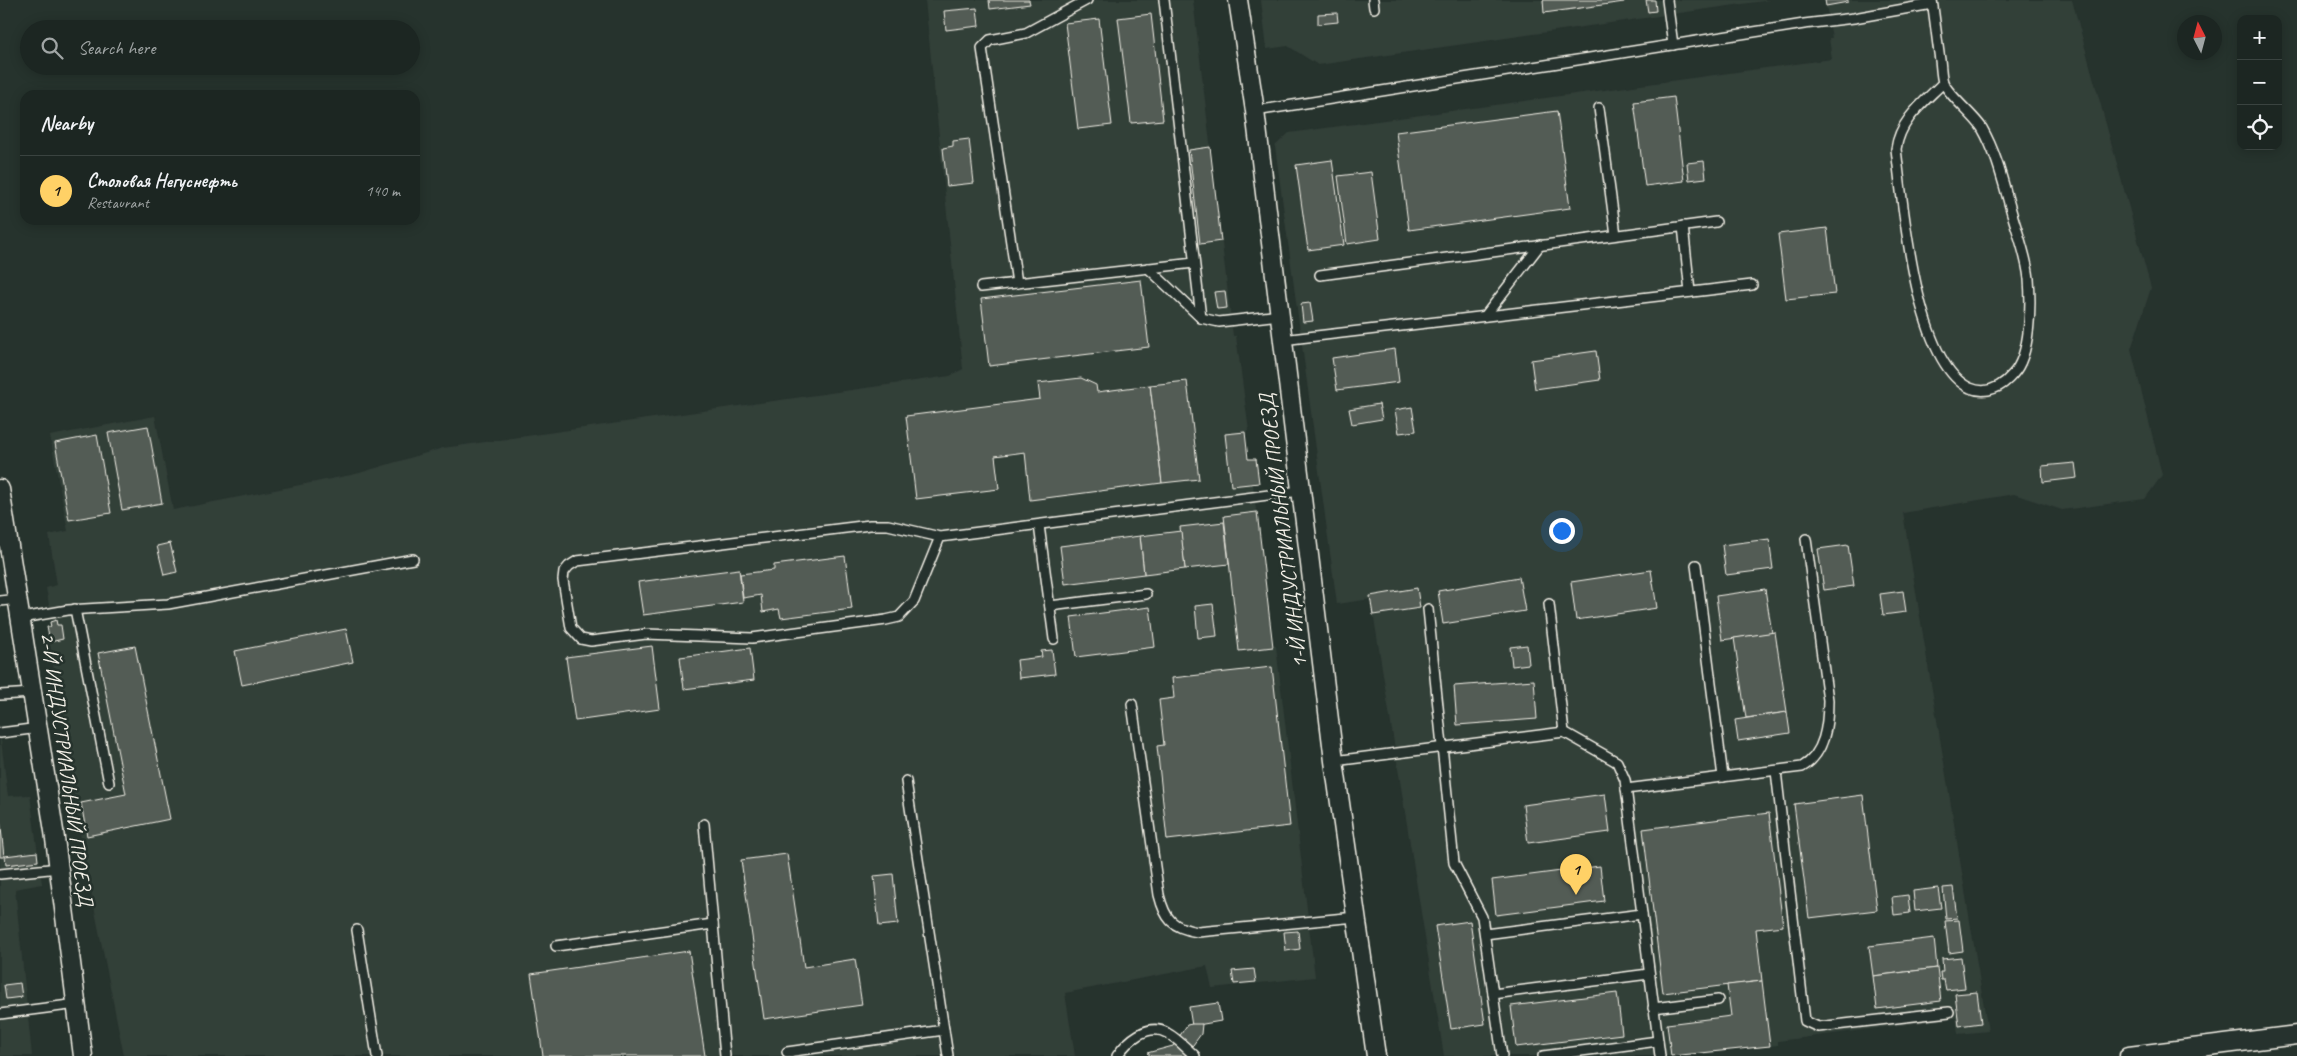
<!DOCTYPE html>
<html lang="en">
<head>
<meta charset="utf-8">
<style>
  :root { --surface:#1c2622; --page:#252e2a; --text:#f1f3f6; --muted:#a0a5a5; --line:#3a4340; --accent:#ffd166 }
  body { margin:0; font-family:Caveat,sans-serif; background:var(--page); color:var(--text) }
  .controls { position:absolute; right:15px; top:15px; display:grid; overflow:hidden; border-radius:10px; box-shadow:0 2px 12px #0003 }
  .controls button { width:45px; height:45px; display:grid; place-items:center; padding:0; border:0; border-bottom:1px solid var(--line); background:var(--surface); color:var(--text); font:25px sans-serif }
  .compass { position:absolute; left:2177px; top:15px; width:45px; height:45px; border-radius:50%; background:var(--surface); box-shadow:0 2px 12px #0003; rotate:354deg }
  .you { position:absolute; left:1561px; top:530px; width:18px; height:18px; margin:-12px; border:4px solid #fff; border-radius:50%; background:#1a73e8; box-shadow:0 0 0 8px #1a73e833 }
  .badge { display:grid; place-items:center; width:32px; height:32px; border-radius:50%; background:var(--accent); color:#111; font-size:16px; font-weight:700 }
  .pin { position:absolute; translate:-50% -41px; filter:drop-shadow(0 1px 2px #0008) }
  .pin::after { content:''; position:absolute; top:26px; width:18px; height:15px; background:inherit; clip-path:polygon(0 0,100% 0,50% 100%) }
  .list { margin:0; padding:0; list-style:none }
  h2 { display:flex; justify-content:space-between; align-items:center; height:65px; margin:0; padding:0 20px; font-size:21px }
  h2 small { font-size:16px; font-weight:400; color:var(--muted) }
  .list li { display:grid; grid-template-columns:32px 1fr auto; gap:15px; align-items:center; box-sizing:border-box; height:70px; padding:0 20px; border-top:1px solid var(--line) }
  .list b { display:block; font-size:19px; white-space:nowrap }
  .list p { margin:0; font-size:16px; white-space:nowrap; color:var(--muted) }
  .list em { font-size:16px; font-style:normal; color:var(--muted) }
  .icon { flex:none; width:28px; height:28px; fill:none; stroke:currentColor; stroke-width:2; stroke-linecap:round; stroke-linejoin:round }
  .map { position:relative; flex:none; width:2297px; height:1056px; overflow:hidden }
  .search { position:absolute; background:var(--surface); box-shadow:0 2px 12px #0003; left:20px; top:20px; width:400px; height:55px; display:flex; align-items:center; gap:12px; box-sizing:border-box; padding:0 18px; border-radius:28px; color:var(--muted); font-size:19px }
  .panel { position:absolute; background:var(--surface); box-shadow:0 2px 12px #0003; left:20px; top:90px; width:400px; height:135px; border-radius:15px }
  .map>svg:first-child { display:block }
  .built { fill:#333f39 }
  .building { fill:#525c55; stroke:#f4f1e8 }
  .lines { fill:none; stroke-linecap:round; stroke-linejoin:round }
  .service-casing { stroke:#f4f1e8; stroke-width:12 }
  .minor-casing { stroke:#f4f1e8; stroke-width:21 }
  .service { stroke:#26332d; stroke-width:9 }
  .minor { stroke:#26332d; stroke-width:18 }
  .labels { text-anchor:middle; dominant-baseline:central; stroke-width:5; stroke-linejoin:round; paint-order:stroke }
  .street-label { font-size:21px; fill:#f4f1e8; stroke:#26332d }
</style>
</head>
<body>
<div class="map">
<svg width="2297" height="1056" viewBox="0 0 2297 1056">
  <rect width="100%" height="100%" fill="#26332d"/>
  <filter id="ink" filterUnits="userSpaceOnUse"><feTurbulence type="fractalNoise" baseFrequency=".02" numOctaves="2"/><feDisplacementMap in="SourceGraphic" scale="10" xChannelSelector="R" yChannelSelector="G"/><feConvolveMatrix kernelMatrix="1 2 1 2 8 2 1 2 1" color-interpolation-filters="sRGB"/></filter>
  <g filter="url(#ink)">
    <g class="built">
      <path d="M 925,0 L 1193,0 L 1233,336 L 1236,336 L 1249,431 L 1245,432 L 1248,459 L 1256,459 L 1259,483 L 1253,484 L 1272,646 L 1276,646 L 1315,977 L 1212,988 L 1207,966 L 1065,993 L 1075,1056 L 124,1056 L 83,851 L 47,627 L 51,626 L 52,621 L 46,588 L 57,585 L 49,535 L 68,531 L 50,436 L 155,416 L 173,510 L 356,474 L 443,448 L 950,376 L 963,369 Z"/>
      <path d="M 1261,0 L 1770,0 L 1318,65 L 1288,46 L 1267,49 Z"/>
      <path d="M 1825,0 L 2072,0 L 2151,288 L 2131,349 L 2162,475 L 2145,499 L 2062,510 L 2014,494 L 1903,513 L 1988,1031 L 1958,1034 L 1956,1018 L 1778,1041 L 1778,1045 L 1684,1056 L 1444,1056 L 1371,599 L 1337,604 L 1275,146 L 1289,133 L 1832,59 L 1829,38 L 1832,38 Z"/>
      <path d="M 0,733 L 8,796 L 30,795 L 42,884 L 15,889 L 32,1056 L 0,1056 Z"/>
    </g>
    <g class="building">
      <path d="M 989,0 L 1029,0 L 1030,4 L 990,9 Z"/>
      <path d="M 1543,0 L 1624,0 L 1624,2 L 1544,13 Z"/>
      <path d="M 1646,0 L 1655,0 L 1656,11 L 1648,12 Z"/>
      <path d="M 1825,0 L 1848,0 L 1848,2 L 1826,6 Z"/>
      <path d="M 977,8 L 979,26 L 946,30 L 944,11 Z"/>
      <path d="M 1337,13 L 1338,22 L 1318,24 L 1318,14 Z"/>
      <path d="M 1151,14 L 1163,120 L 1131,123 L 1118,18 Z"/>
      <path d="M 1099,19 L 1112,125 L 1078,129 L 1065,23 Z"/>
      <path d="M 1674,97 L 1684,181 L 1645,186 L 1634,102 Z"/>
      <path d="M 1557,111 L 1570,208 L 1409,230 L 1396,132 Z"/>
      <path d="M 969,139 L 974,183 L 947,186 L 943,148 L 953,146 L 953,141 Z"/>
      <path d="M 1210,147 L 1221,241 L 1200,244 L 1189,150 Z"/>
      <path d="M 1332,160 L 1344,245 L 1308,250 L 1296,165 Z"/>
      <path d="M 1704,161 L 1706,178 L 1689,180 L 1687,163 Z"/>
      <path d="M 1371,172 L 1380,239 L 1347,244 L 1338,176 Z"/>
      <path d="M 1827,228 L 1835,294 L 1786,299 L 1778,234 Z"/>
      <path d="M 1141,280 L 1149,347 L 989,366 L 981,299 Z"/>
      <path d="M 1225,291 L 1227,308 L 1217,309 L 1214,292 Z"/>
      <path d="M 1310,303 L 1313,321 L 1303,322 L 1301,304 Z"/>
      <path d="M 1395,349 L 1399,382 L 1337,390 L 1332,358 Z"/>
      <path d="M 1596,351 L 1600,380 L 1535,389 L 1531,360 Z"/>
      <path d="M 1081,378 L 1096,385 L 1097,392 L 1150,385 L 1162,483 L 1030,500 L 1025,452 L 995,456 L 999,489 L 916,499 L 906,416 L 1040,399 L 1038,383 Z"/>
      <path d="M 1187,381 L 1199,479 L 1162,483 L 1150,385 Z"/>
      <path d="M 1379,404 L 1382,419 L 1352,424 L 1349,409 Z"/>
      <path d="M 1412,407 L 1416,431 L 1399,433 L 1395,410 Z"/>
      <path d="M 148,426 L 162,503 L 122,510 L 108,433 Z"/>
      <path d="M 1245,432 L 1248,459 L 1256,459 L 1259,483 L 1231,486 L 1225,434 Z"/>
      <path d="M 97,435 L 111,513 L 69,520 L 55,443 Z"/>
      <path d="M 2075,463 L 2077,478 L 2043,482 L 2042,466 Z"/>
      <path d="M 1257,512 L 1273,647 L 1239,651 L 1224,516 Z"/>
      <path d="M 1224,522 L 1229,564 L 1185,569 L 1180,527 Z"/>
      <path d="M 1181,531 L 1185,569 L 1144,574 L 1140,536 Z"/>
      <path d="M 1140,536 L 1144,574 L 1065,584 L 1060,546 Z"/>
      <path d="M 1769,539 L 1773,569 L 1726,575 L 1722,545 Z"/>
      <path d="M 170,543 L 177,572 L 164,575 L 157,546 Z"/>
      <path d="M 1848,545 L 1854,586 L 1824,590 L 1818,549 Z"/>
      <path d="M 845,556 L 852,609 L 781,618 L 779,609 L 763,612 L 761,595 L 743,598 L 740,574 L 774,570 L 774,565 Z"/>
      <path d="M 739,569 L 743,602 L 643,615 L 638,582 Z"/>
      <path d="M 1651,570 L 1657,608 L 1576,620 L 1571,582 Z"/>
      <path d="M 1519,577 L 1525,611 L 1443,624 L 1438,591 Z"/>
      <path d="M 1417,588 L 1420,608 L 1373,615 L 1370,596 Z"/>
      <path d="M 1765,589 L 1772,633 L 1722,640 L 1716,596 Z"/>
      <path d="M 1903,591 L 1906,612 L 1883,615 L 1880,594 Z"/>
      <path d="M 1213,604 L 1217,636 L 1198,638 L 1195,606 Z"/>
      <path d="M 1150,607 L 1155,647 L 1076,657 L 1071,617 Z"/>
      <path d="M 56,620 L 57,625 L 61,625 L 63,639 L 50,642 L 47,627 L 51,627 L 50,622 Z"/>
      <path d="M 346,629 L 353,662 L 242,685 L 235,651 Z"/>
      <path d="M 1775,632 L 1787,712 L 1746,718 L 1734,638 Z"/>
      <path d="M 1527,645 L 1529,664 L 1512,666 L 1510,647 Z"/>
      <path d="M 135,646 L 170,819 L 87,836 L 81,803 L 126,794 L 98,653 Z"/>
      <path d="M 652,646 L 660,709 L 575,721 L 566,657 Z"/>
      <path d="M 750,648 L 754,680 L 684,689 L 680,657 Z"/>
      <path d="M 1052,650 L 1055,674 L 1019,678 L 1017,660 L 1042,657 L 1041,651 Z"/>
      <path d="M 1272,667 L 1290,826 L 1167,840 L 1157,746 L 1164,745 L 1159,700 L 1174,698 L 1172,678 Z"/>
      <path d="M 1534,680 L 1537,719 L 1457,725 L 1454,686 Z"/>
      <path d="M 1787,712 L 1790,733 L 1738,741 L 1735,720 Z"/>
      <path d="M 1605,794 L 1610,832 L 1528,843 L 1523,805 Z"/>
      <path d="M 1863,795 L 1877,910 L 1809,918 L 1794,804 Z"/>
      <path d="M 1769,813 L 1783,926 L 1756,929 L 1762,981 L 1663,993 L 1643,829 Z"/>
      <path d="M 0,818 L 4,857 L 0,857 Z"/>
      <path d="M 37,852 L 38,861 L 6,865 L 5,856 Z"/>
      <path d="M 787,854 L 804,967 L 855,959 L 862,1005 L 764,1019 L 741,860 Z"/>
      <path d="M 1600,866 L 1604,901 L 1496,915 L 1492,880 Z"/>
      <path d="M 893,874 L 898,924 L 879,926 L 874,876 Z"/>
      <path d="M 1953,887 L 1957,918 L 1946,919 L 1943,888 Z"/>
      <path d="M 1938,888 L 1941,908 L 1915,911 L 1913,891 Z"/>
      <path d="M 1908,895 L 1910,913 L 1894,915 L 1892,897 Z"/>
      <path d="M 1959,920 L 1963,951 L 1949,953 L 1945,921 Z"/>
      <path d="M 1470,921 L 1485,1024 L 1451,1029 L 1435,926 Z"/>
      <path d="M 1298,931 L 1300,949 L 1286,951 L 1284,932 Z"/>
      <path d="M 1934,938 L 1937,968 L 1873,976 L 1869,946 Z"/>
      <path d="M 689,951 L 705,1056 L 543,1056 L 531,974 Z"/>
      <path d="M 1961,957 L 1965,988 L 1946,990 L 1944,980 L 1941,980 L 1940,972 L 1943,972 L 1942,959 Z"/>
      <path d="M 1937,968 L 1941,1001 L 1877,1009 L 1873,976 Z"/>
      <path d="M 1254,969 L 1256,982 L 1234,984 L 1232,971 Z"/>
      <path d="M 1762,981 L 1770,1046 L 1671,1056 L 1667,1024 L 1731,1016 L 1727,985 Z"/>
      <path d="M 20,983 L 22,997 L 6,999 L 4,985 Z"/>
      <path d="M 1977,992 L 1981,1023 L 1959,1026 L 1955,994 Z"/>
      <path d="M 1617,993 L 1622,1034 L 1516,1047 L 1511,1006 Z"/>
      <path d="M 1218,1003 L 1221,1021 L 1192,1026 L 1189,1007 Z"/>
      <path d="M 1192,1024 L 1202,1024 L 1201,1034 L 1185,1056 L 1151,1056 L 1147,1053 L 1173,1046 L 1187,1025 Z"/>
    </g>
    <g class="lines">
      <g class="service-casing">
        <g id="service">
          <path d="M 1164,0 L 1201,318 L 1219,322 L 1280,315"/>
          <path d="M 1373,0 L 1374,8"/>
          <path d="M 1667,0 L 1673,45"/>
          <path d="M 1932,0 C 1935,20 1937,40 1940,60 C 1941,67 1941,76 1943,82 C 1948,95 1973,114 1982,128 C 1998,156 2004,187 2013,217 C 2019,237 2027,258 2029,279 C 2031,304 2031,355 2013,374 C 2002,387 1987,395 1970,388 C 1915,363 1903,204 1896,149 C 1900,120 1923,103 1943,83"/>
          <path d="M 1599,108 L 1616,235"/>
          <path d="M 1255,111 L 1804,24 L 1854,18 L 1932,4"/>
          <path d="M 1683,226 L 1690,292"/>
          <path d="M 1148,268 L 1201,318"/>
          <path d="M 1320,275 L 1716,222"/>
          <path d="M 1017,283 L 982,48 L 990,40 L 1026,33 L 1087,0"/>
          <path d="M 981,287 L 1194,263"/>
          <path d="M 1485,316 L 1540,245"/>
          <path d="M 1282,340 L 1752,285"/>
          <path d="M 1039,525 L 1054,639"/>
          <path d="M 940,537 L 914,601 L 899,617 L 886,620 L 752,638 L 646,634 L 591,641 L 581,639 L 571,628 L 563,580 L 564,572 L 569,566 L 577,561 L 870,525 L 888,525 L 940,537 L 1300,491"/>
          <path d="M 1696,565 L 1723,777"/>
          <path d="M 0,601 L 19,599"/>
          <path d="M 1050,606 L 1146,594"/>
          <path d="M 75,609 L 109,783"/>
          <path d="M 1428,609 L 1454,863 L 1482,917 L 1502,1056"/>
          <path d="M 22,618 L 68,610 L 168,604 L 413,559"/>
          <path d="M 0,695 L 33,693"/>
          <path d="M 1132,704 L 1159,895 C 1165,919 1172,928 1198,932 L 1356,917"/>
          <path d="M 1564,732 L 1617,762 L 1625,780 L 1660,1056"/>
          <path d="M 0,733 L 39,728"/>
          <path d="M 1334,761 L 1564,732 L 1549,604"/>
          <path d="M 1776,771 L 1805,1021 L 1818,1027 L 1949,1012"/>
          <path d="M 906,781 L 948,1056"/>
          <path d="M 1626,789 L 1802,767 C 1825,754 1828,725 1828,700 L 1806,539"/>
          <path d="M 704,824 L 725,1056"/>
          <path d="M 0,874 L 59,868"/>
          <path d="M 357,930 L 377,1056"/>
          <path d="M 1485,934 L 1642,914"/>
          <path d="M 556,946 L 713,924"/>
          <path d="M 1493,994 L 1649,974"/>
          <path d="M 1653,1008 L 1718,1000"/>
          <path d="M 0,1014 L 77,1004"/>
          <path d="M 787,1052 L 944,1030"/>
          <path d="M 1117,1056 C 1127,1041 1148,1022 1167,1033 C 1177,1038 1187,1049 1195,1056"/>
          <path d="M 1543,1056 L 1658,1041"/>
        </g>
      </g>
      <g class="minor-casing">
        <g id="minor">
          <path d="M 1238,0 L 1255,111 L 1334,761 L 1376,1056"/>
          <path d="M 0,489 L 54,831 L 83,1056"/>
          <path d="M 2129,1056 L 2297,1035"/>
        </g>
      </g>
      <use href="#service" class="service"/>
      <use href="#minor" class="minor"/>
    </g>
  </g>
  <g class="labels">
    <g class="street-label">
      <text transform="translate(1283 531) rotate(-97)">1-Й ИНДУСТРИАЛЬНЫЙ ПРОЕЗД</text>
      <text transform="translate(67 769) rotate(82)">2-Й ИНДУСТРИАЛЬНЫЙ ПРОЕЗД</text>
    </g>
  </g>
</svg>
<div class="controls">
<button>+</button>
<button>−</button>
<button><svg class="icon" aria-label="locate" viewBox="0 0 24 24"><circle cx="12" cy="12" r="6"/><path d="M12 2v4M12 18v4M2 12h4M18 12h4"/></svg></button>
</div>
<svg class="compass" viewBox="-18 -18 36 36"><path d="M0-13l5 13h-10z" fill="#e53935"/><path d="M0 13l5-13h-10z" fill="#a0a5a5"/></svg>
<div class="you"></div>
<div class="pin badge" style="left:1576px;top:895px">1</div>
<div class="search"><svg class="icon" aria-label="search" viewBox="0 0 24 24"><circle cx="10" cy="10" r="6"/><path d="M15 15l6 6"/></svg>Search here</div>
<section class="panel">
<h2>Nearby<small></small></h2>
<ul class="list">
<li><span class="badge">1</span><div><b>Столовая Негуснефть</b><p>Restaurant</p></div><em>140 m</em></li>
</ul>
</section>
</div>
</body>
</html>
